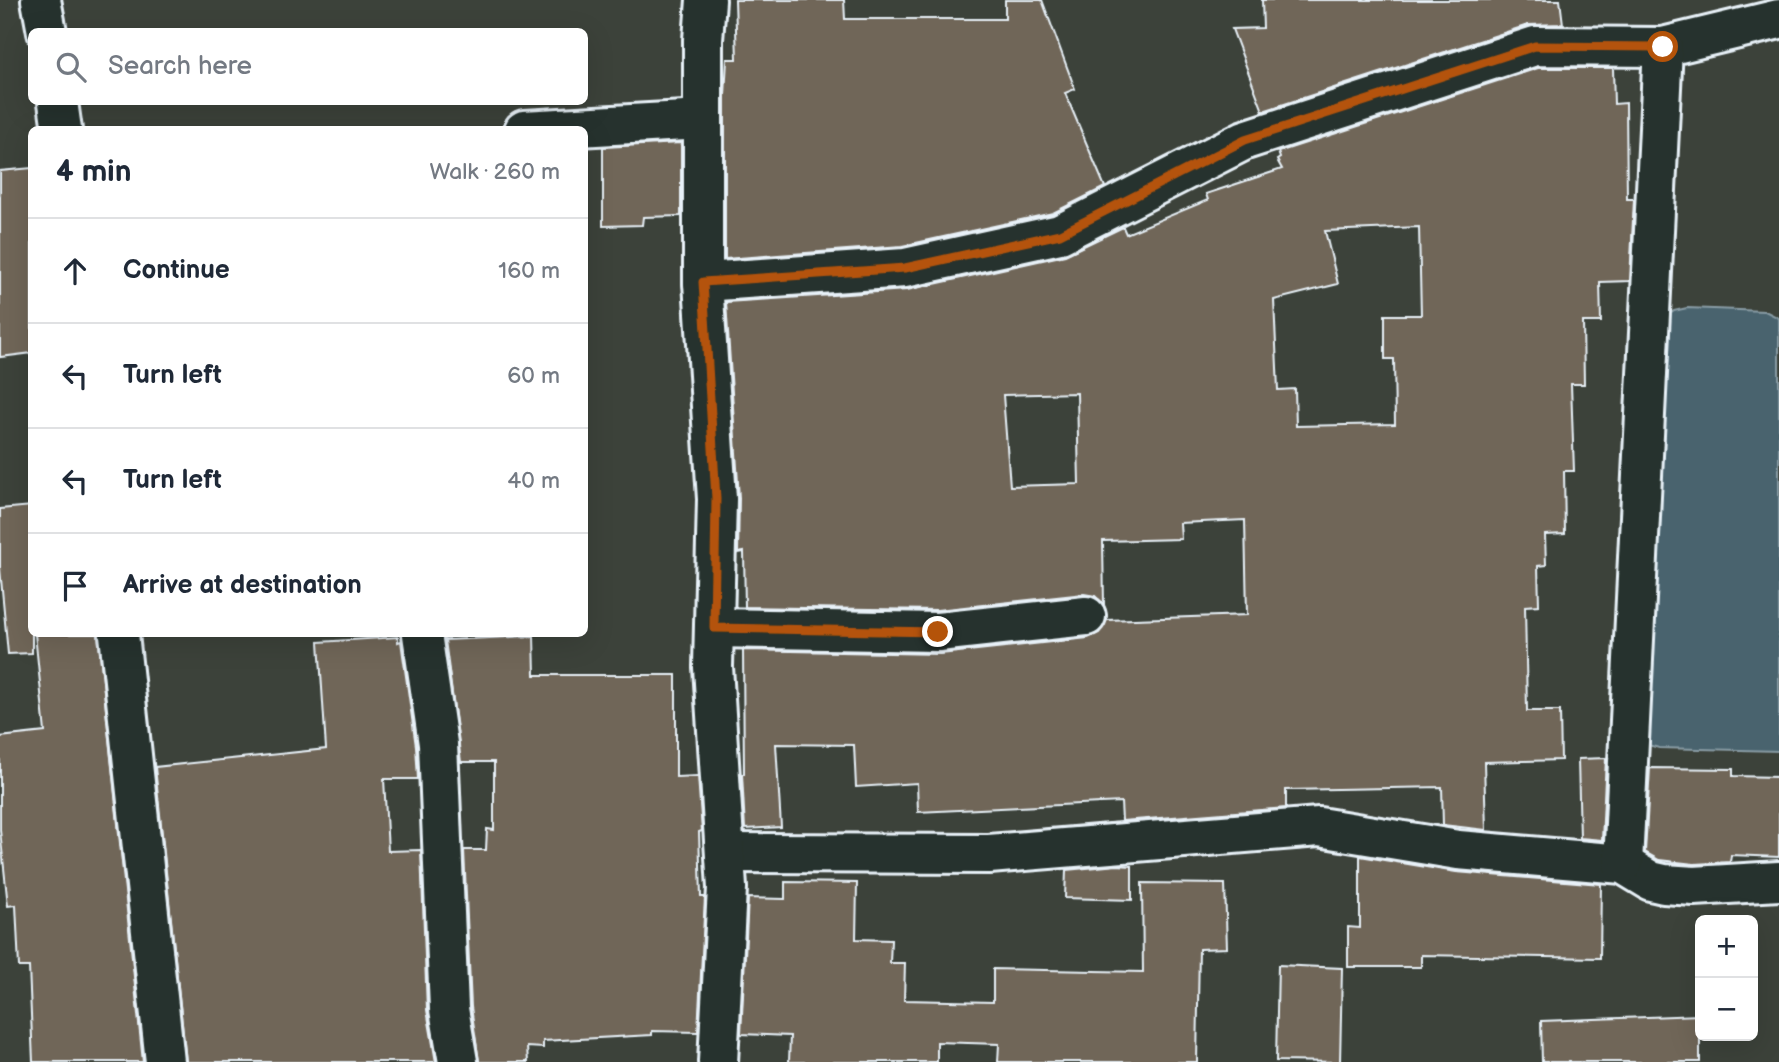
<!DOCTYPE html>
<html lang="en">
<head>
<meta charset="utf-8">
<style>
  :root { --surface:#fff; --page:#f2f2f3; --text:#1f2937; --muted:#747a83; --line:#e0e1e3 }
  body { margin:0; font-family:"Balsamiq Sans",sans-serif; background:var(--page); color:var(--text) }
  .controls { position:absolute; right:21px; bottom:21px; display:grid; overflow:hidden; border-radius:10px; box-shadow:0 7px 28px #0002 }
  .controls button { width:63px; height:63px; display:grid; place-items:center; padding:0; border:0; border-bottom:2px solid var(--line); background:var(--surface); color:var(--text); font:35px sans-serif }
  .stop { position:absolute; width:21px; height:21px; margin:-16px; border:5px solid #b45309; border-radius:50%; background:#fff }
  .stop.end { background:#b45309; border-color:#fff; box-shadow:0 2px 7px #0008 }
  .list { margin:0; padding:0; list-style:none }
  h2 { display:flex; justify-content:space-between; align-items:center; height:91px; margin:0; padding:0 28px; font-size:30px }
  h2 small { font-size:23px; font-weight:400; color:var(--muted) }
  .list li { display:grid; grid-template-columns:46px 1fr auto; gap:21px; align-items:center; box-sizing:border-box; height:105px; padding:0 28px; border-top:2px solid var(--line) }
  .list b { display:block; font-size:26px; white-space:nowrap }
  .list em { font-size:23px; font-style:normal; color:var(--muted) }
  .icon { flex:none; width:38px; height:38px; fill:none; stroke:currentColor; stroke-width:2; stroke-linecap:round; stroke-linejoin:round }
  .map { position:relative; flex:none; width:1779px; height:1062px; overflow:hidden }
  .search { position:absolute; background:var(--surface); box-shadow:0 7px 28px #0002; left:28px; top:28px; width:560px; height:77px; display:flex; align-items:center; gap:18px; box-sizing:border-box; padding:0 24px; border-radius:10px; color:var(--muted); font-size:26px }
  .panel { position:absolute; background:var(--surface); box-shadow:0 7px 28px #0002; left:28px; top:126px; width:560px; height:511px; border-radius:10px }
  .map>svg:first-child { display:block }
  .water { fill:#49646e; stroke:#899ca5; stroke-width:2 }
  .building { fill:#706658; stroke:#e8f1f8; stroke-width:2; fill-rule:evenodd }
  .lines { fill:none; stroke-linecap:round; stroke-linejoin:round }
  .street-casing { stroke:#e8f1f8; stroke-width:44 }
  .secondary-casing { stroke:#e8f1f8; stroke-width:44 }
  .street { stroke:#26332d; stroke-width:38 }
  .secondary { stroke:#26332d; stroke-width:38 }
  .route { stroke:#b45309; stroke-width:9 }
</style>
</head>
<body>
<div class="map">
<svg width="1779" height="1062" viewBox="0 0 1779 1062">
  <rect width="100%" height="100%" fill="#3c423a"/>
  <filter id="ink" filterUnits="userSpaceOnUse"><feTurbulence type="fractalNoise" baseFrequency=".0143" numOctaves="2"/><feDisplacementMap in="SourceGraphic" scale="14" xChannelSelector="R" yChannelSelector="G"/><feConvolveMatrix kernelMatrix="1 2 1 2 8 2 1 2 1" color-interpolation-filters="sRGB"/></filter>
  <g filter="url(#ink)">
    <path class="water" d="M 1687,308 L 1765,311 L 1779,318 L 1779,751 L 1659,748 L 1648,745 L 1665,318 L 1674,311 Z"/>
    <g class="building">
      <path d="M 735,0 L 844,0 L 845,19 L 1005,19 L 1005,0 L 1042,0 L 1075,89 L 1065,93 L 1105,187 L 1053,213 L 902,246 L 725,259 L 725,96 L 727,59 L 737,59 Z"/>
      <path d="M 1262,0 L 1560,0 L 1563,24 L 1528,25 L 1263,111 L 1232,29 L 1263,28 Z"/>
      <path d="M 1538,68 L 1613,68 L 1614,104 L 1626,103 L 1627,199 L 1634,199 L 1630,281 L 1600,282 L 1601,322 L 1583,322 L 1584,384 L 1571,384 L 1574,471 L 1564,471 L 1565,534 L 1545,535 L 1546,565 L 1538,566 L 1539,605 L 1525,606 L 1527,711 L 1560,711 L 1561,760 L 1484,762 L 1486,830 L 1443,825 L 1442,787 L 1286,790 L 1286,808 L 1122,821 L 1121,802 L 918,812 L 917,783 L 856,787 L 854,745 L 776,744 L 781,827 L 745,829 L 742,774 L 744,774 L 743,650 L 940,654 L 1088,638 L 1099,633 L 1107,620 L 1247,615 L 1245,520 L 1180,523 L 1181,539 L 1103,541 L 1104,605 L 1095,596 L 1084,594 L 937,610 L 745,607 L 744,552 L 738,553 L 739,498 L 726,302 L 907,290 L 1065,255 L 1123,227 L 1126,234 L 1208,200 L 1206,194 L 1282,169 L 1277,160 L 1280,158 L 1278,152 ZM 1419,227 L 1421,315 L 1385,315 L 1385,359 L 1394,359 L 1395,424 L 1296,426 L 1295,389 L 1278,390 L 1274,300 L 1338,284 L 1325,231 ZM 1077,393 L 1079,484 L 1010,486 L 1003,395 Z"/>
      <path d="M 681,143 L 681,216 L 643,217 L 642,225 L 603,226 L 603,147 Z"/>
      <path d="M 32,168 L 32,353 L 0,357 L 0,171 Z"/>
      <path d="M 32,506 L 32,653 L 8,654 L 0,568 L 0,509 Z"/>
      <path d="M 35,634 L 98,634 L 143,1062 L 33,1062 L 29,967 L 19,967 L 16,905 L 8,906 L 0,830 L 0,737 L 45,732 Z"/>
      <path d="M 534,636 L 535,675 L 676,675 L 676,777 L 698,776 L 702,831 L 699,832 L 701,897 L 705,897 L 698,1032 L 652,1031 L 652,1035 L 543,1041 L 543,1048 L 527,1047 L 528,1062 L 479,1062 L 471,1007 L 464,850 L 486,850 L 487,829 L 494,830 L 494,762 L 461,762 L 445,640 Z"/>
      <path d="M 398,637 L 398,642 L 401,641 L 416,746 L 418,779 L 384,779 L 388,851 L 421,850 L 427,1010 L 436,1062 L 186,1062 L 155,767 L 326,749 L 319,642 Z"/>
      <path d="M 1606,758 L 1602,840 L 1580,838 L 1578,759 Z"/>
      <path d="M 1650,768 L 1733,769 L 1733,776 L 1779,777 L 1779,857 L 1731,855 L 1730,862 L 1694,864 L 1659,860 L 1645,852 Z"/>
      <path d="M 1360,856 L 1456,872 L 1601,884 L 1600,958 L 1421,955 L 1421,967 L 1348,967 L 1348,927 L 1360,928 Z"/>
      <path d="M 1117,865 L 1132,866 L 1132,900 L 1065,898 L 1066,870 Z"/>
      <path d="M 785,882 L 857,883 L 856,939 L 891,940 L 890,963 L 905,963 L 904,1000 L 993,1002 L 993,969 L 1143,972 L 1142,883 L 1225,884 L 1227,948 L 1199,949 L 1197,1062 L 998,1062 L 999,1044 L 937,1042 L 937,1062 L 789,1062 L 790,1036 L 741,1034 L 748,898 L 785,899 Z"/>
      <path d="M 1278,965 L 1342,968 L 1340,1062 L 1276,1061 Z"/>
      <path d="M 1700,1015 L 1700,1062 L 1542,1062 L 1541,1021 Z"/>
    </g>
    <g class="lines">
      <g class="street-casing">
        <g id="street">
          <path d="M 41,0 L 47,32"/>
          <path d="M 58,102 L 62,130"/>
          <path d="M 524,130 L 703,120"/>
          <path d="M 703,282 L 905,268 L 1060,234 L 1245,140 L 1535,46 L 1663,47 L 1779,19"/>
          <path d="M 714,628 L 938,632 L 1086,616"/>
          <path d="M 119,634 L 165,1062"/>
          <path d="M 422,634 L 438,744 L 449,1009 L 458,1062"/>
          <path d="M 725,853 L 989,854 L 1319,827 L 1458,850 L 1623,864 L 1651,881 L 1664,884 L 1694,886 L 1779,881"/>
          <path d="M 1623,864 L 1663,47"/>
        </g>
      </g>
      <g class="secondary-casing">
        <path id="secondary" d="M 706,0 L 703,40 L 703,282 L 717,499 L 713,667 L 727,888 L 718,1062"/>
      </g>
      <use href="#street" class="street"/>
      <use href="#secondary" class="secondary"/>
    </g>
  </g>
  <g class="lines" filter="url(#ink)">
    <path class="route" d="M 938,632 L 714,628 L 716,499 L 703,282 L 905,268 L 1060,234 L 1245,140 L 1535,46 L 1663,47"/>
  </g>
</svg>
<div class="controls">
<button>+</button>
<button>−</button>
</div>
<div class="stop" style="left:1663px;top:47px"></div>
<div class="stop end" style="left:938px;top:632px"></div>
<div class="search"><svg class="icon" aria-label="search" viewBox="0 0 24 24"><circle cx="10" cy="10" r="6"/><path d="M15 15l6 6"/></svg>Search here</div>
<section class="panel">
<h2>4 min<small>Walk · 260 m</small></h2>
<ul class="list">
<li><svg class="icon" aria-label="ahead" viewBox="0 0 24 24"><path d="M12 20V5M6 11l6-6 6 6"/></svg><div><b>Continue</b></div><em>160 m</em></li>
<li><svg class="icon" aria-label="left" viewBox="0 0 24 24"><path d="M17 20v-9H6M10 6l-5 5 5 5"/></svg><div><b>Turn left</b></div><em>60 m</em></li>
<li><svg class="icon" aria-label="left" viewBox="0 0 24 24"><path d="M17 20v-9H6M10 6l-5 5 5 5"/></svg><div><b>Turn left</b></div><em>40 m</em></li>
<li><svg class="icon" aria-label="arrive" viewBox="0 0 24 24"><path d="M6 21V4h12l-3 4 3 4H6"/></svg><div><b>Arrive at destination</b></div></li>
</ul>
</section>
</div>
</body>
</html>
